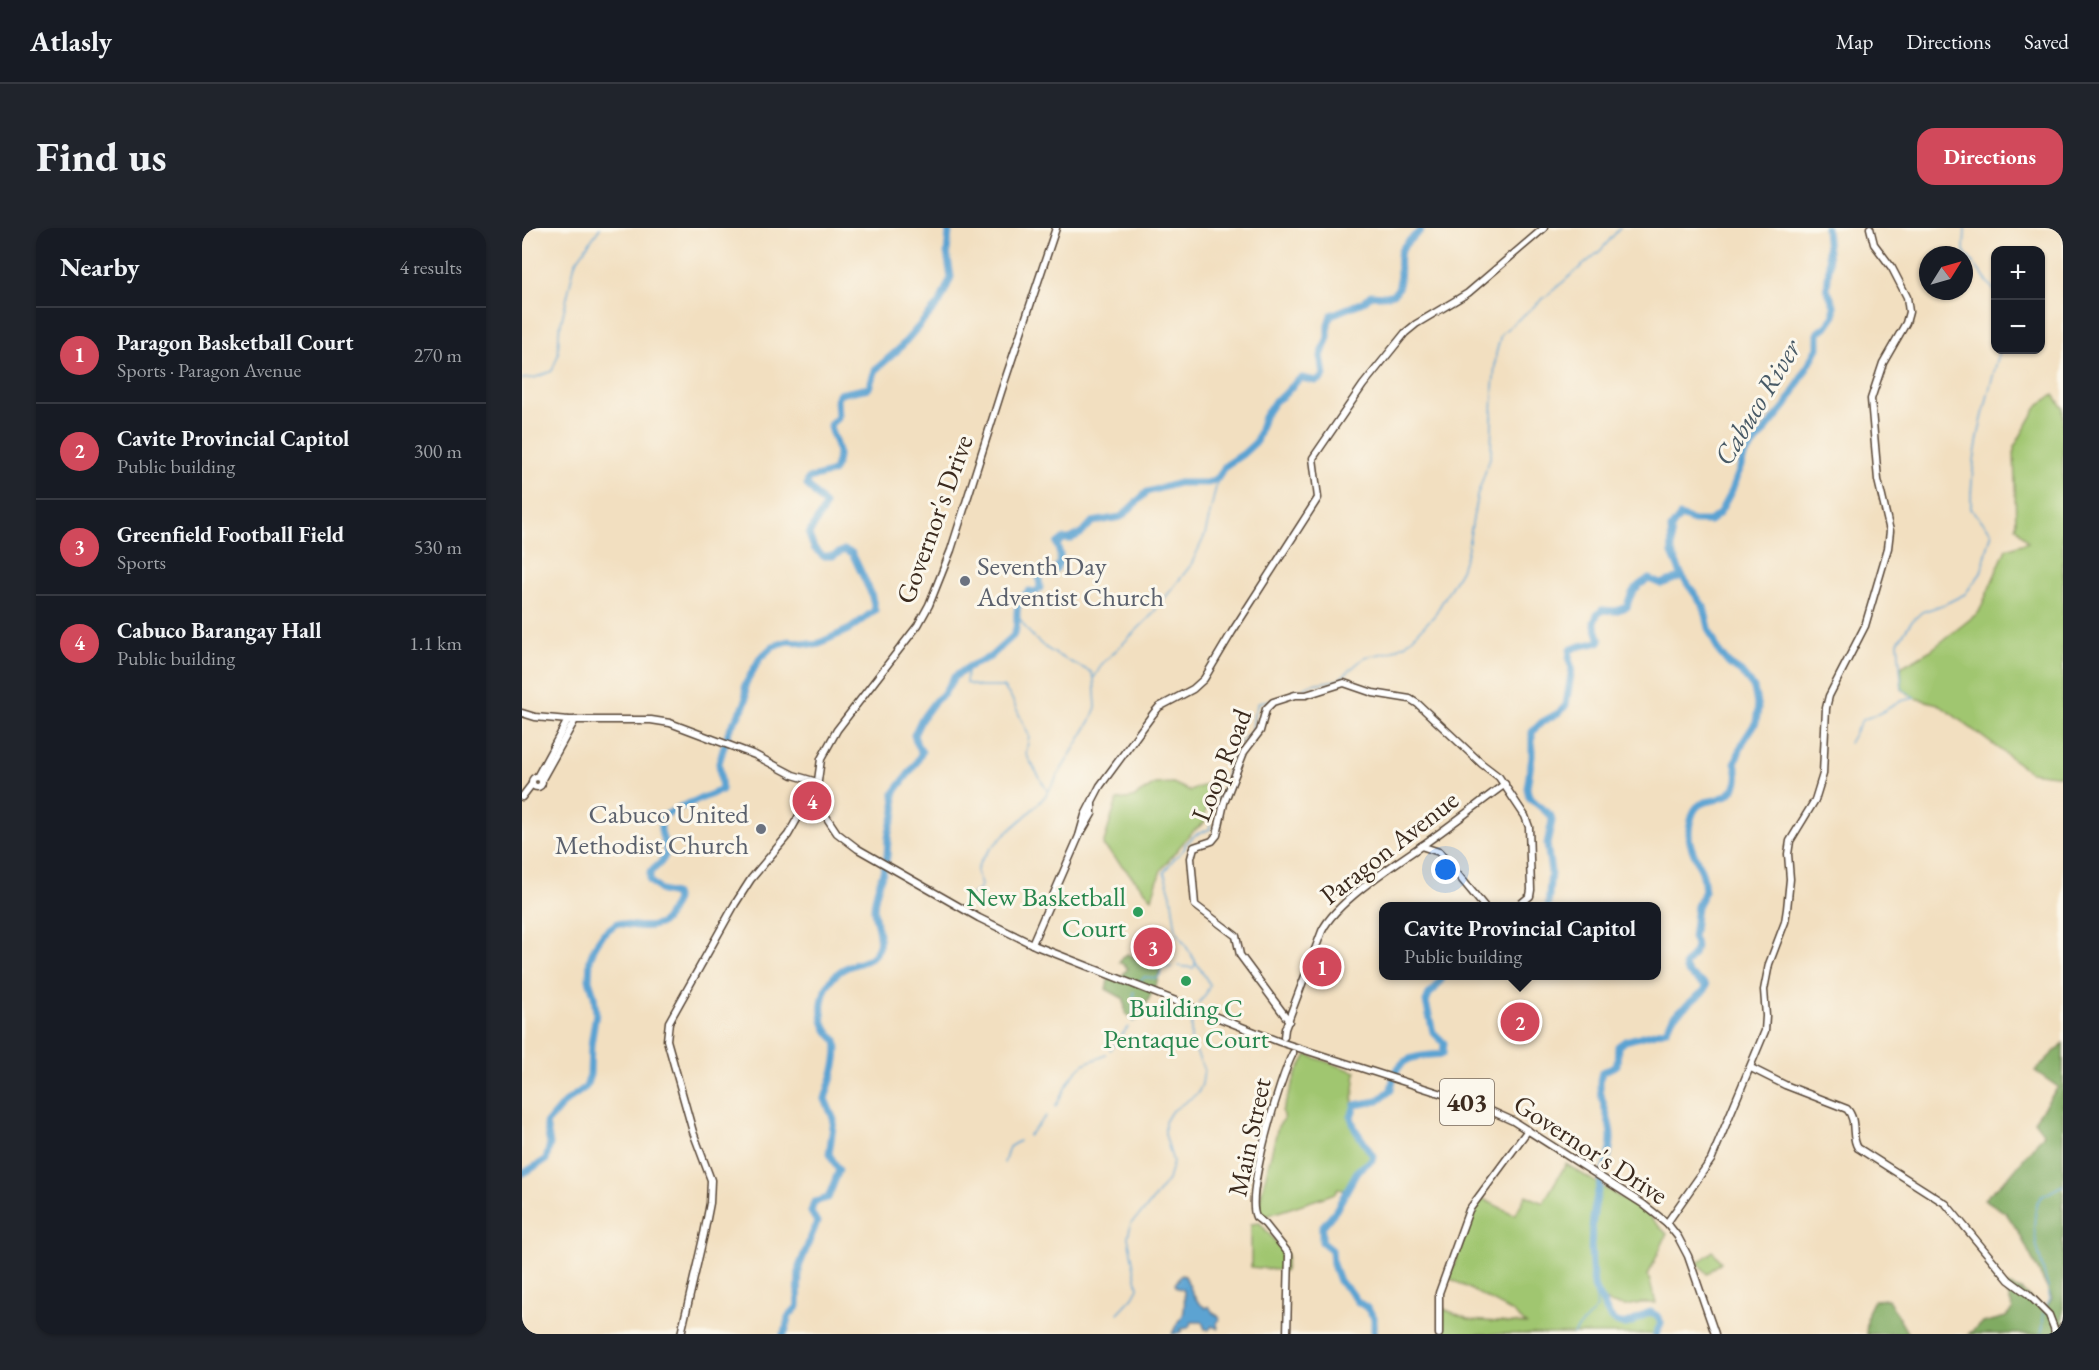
<!DOCTYPE html>
<html lang="en">
<head>
<meta charset="utf-8">
<style>
  :root { --surface:#171b24; --page:#20242c; --text:#f1f3f6; --muted:#9ea1a6; --line:#363941; --accent:#d1495b }
  body { margin:0; font-family:"EB Garamond",serif; background:var(--page); color:var(--text) }
  .controls { position:absolute; right:18px; top:18px; display:grid; overflow:hidden; border-radius:12px; box-shadow:0 2px 4px #0004 }
  .controls button { width:54px; height:54px; display:grid; place-items:center; padding:0; border:0; border-bottom:2px solid var(--line); background:var(--surface); color:var(--text); font:30px sans-serif }
  .compass { position:absolute; left:1397px; top:18px; width:54px; height:54px; border-radius:50%; background:var(--surface); box-shadow:0 2px 4px #0004; rotate:53deg }
  .you { position:absolute; left:924px; top:642px; width:21px; height:21px; margin:-15px; border:4px solid #fff; border-radius:50%; background:#1a73e8; box-shadow:0 0 0 9px #1a73e833 }
  .badge { display:grid; place-items:center; width:39px; height:39px; border-radius:50%; background:var(--accent); color:#fff; font-size:20px; font-weight:700 }
  .pin { position:absolute; translate:-50% -50%; border:3px solid #fff; box-shadow:0 2px 6px #0006 }
  .popup { position:absolute; left:857px; top:674px; width:282px; height:78px; box-sizing:border-box; display:grid; place-content:center; border-radius:12px; background:var(--surface); filter:drop-shadow(0 2px 4px #0005); font-size:20px; white-space:nowrap; color:var(--muted) }
  .popup b { font-size:22px; color:var(--text) }
  .popup::after { content:''; position:absolute; left:50%; top:100%; margin-left:-12px; border:12px solid transparent; border-top-color:var(--surface) }
  .list { margin:0; padding:0; list-style:none }
  h2 { display:flex; justify-content:space-between; align-items:center; height:78px; margin:0; padding:0 24px; font-size:26px }
  h2 small { font-size:20px; font-weight:400; color:var(--muted) }
  .list li { display:grid; grid-template-columns:39px 1fr auto; gap:18px; align-items:center; box-sizing:border-box; height:96px; padding:0 24px; border-top:2px solid var(--line) }
  .list b { display:block; font-size:22px; white-space:nowrap }
  .list p { margin:0; font-size:20px; white-space:nowrap; color:var(--muted) }
  .list em { font-size:20px; font-style:normal; color:var(--muted) }
  .map { position:relative; flex:none; width:1541px; height:1106px; overflow:hidden; border-radius:18px }
  header { display:flex; align-items:center; gap:36px; box-sizing:border-box; height:84px; padding:0 30px; background:var(--surface); border-bottom:2px solid var(--line) }
  header strong { font-size:28px }
  nav { display:flex; gap:33px; margin-inline-start:auto; font-size:21px }
  .intro { display:flex; align-items:center; justify-content:space-between; box-sizing:border-box; height:144px; padding:0 36px }
  h1 { margin:0; font-size:42px }
  .button { padding:15px 27px; border-radius:18px; background:var(--accent); color:#fff; font-size:21px; font-weight:700 }
  main { display:flex; gap:36px; padding:0 36px }
  aside { flex:1; background:var(--surface); border-radius:18px; box-shadow:0 2px 4px #0004 }
  .map>svg:first-child { display:block }
  .green { fill:#a0c670; stroke:#6e7847; stroke-width:1.5 }
  .forest { fill:#80ab62; stroke:#5e6a40; stroke-width:1.5 }
  .water { fill:#5ba3d2; stroke:#4b6678; stroke-width:1.5 }
  .lines { fill:none; stroke-linecap:round; stroke-linejoin:round }
  .stream { stroke:#5ba3d2; stroke-width:1.5 }
  .river { stroke:#5ba3d2; stroke-width:7 }
  .secondary-casing { stroke:#564536; stroke-width:9 }
  .primary-casing { stroke:#564536; stroke-width:9 }
  .secondary { stroke:#fff; stroke-width:6 }
  .primary { stroke:#fff; stroke-width:6 }
  .worship-dot { fill:#6b7280; stroke:#fbf7ec; stroke-width:2 }
  .leisure-dot { fill:#2e9e5b; stroke:#fbf7ec; stroke-width:2 }
  .labels { text-anchor:middle; dominant-baseline:central; stroke-width:6; stroke-linejoin:round; paint-order:stroke }
  .shield { fill:#fbf7ec; stroke:#75685c; stroke-width:1.5 }
  .shield-label { font-size:26px; font-weight:bold; fill:#3b2a1e }
  .street-label { font-size:27px; fill:#3b2a1e; stroke:#fbf7ec }
  .worship-label { font-size:27px; fill:#5b616d; stroke:#fbf7ec; text-anchor:start }
  .leisure-label { font-size:27px; fill:#27864d; stroke:#fbf7ec; text-anchor:end }
  .water-label { font-size:28px; font-style:italic; fill:#485a66; stroke:#fbf7ec }
</style>
</head>
<body>
<header>
<strong>Atlasly</strong>
<nav><a>Map</a><a>Directions</a><a>Saved</a></nav>
</header>
<div class="intro"><h1>Find us</h1><a class="button">Directions</a></div>
<main>
<aside>
<h2>Nearby<small>4 results</small></h2>
<ul class="list">
<li><span class="badge">1</span><div><b>Paragon Basketball Court</b><p>Sports · Paragon Avenue</p></div><em>270 m</em></li>
<li><span class="badge">2</span><div><b>Cavite Provincial Capitol</b><p>Public building</p></div><em>300 m</em></li>
<li><span class="badge">3</span><div><b>Greenfield Football Field</b><p>Sports</p></div><em>530 m</em></li>
<li><span class="badge">4</span><div><b>Cabuco Barangay Hall</b><p>Public building</p></div><em>1.1 km</em></li>
</ul>
</aside>
<div class="map">
<svg width="1541" height="1106" viewBox="0 0 1541 1106">
  <rect width="100%" height="100%" fill="#fbf7ec"/>
  <filter id="ink" filterUnits="userSpaceOnUse"><feTurbulence type="fractalNoise" baseFrequency=".0167" numOctaves="2"/><feDisplacementMap in="SourceGraphic" scale="12" xChannelSelector="R" yChannelSelector="G"/><feConvolveMatrix kernelMatrix="1 2 1 2 8 2 1 2 1" color-interpolation-filters="sRGB"/></filter>
  <filter id="wash" filterUnits="userSpaceOnUse"><feTurbulence type="fractalNoise" baseFrequency=".008" numOctaves="4" result="noise"/><feDisplacementMap in="SourceGraphic" scale="24" xChannelSelector="R" yChannelSelector="G"/><feGaussianBlur stdDeviation="1.35" result="paint"/><feColorMatrix in="noise" values="0 0 0 0 0 0 0 0 0 0 0 0 0 0 0 0 0 1.4 0 .05"/><feComposite in="paint" operator="in"/></filter>
  <g filter="url(#wash)">
    <rect width="100%" height="100%" fill="#f2dfc0"/>
    <g class="green">
      <path d="M 1532,167 L 1541,180 L 1541,548 L 1508,544 L 1416,476 L 1393,470 L 1380,461 L 1379,439 L 1409,422 L 1457,384 L 1484,321 L 1506,314 L 1494,299 L 1492,219 L 1517,176 Z"/>
      <path d="M 689,554 L 694,556 C 689,568 682,581 683,594 L 668,606 L 639,642 L 630,670 L 581,617 L 595,572 L 611,570 L 633,556 L 651,555 L 668,563 Z"/>
      <path d="M 785,827 L 834,844 L 829,889 L 833,902 L 851,928 L 850,932 L 836,942 L 823,963 L 816,960 L 813,965 L 802,969 L 741,989 L 737,985 L 736,979 L 756,898 L 762,891 L 760,884 L 775,844 Z"/>
      <path d="M 1044,936 L 1125,986 L 1145,1006 L 1126,1047 L 1134,1075 L 1119,1075 L 1104,1078 L 1090,1076 L 1079,1071 C 1084,1081 1091,1101 1107,1096 C 1115,1094 1120,1086 1129,1084 L 1135,1088 L 1139,1095 L 1134,1106 L 920,1106 L 919,1080 L 949,1092 L 1004,1096 L 989,1083 L 927,1050 L 952,981 L 959,970 L 993,987 L 1004,967 L 1021,975 Z"/>
      <path d="M 738,995 L 765,1028 L 763,1043 L 729,1039 L 729,996 Z"/>
      <path d="M 1191,1023 L 1199,1034 L 1185,1046 L 1176,1035 Z"/>
    </g>
    <g class="forest">
      <path d="M 605,726 L 635,738 L 638,742 L 635,754 L 617,791 L 611,793 L 603,785 L 602,771 L 584,761 L 586,752 L 600,748 L 606,740 L 597,734 Z"/>
      <path d="M 1541,815 L 1541,1106 L 1446,1106 L 1461,1095 L 1484,1089 L 1491,1081 L 1483,1059 L 1485,1057 L 1499,1062 L 1522,1083 L 1530,1070 L 1496,1003 L 1484,985 L 1462,971 L 1488,947 L 1522,906 L 1512,893 L 1536,859 L 1513,843 Z"/>
      <path d="M 1366,1071 L 1386,1106 L 1344,1106 L 1346,1084 L 1352,1072 Z"/>
    </g>
    <path class="water" d="M 659,1047 L 663,1048 L 672,1068 L 677,1075 L 684,1080 L 687,1078 L 691,1085 L 698,1089 L 695,1095 L 696,1101 L 690,1098 L 687,1102 L 683,1101 L 680,1094 L 670,1094 L 666,1100 L 659,1101 L 659,1104 L 650,1106 C 653,1097 658,1094 661,1087 C 663,1081 663,1067 661,1061 L 655,1060 L 653,1056 Z"/>
    <g class="lines">
      <g class="stream">
        <path d="M 1443,0 L 1442,23 L 1474,65"/>
        <path d="M 0,151 L 12,150 L 30,143 L 36,127 L 37,104 L 53,35 L 78,0"/>
        <path d="M 494,383 C 510,419 537,428 569,444 L 571,449"/>
        <path d="M 771,465 L 790,456 L 816,452 L 843,429 L 868,424 L 884,416 L 912,388 L 939,342 L 945,324 L 955,268 L 969,227 L 971,160 L 974,126 L 979,106 L 1078,23 L 1098,0"/>
        <path d="M 1393,470 L 1380,461 L 1376,414 L 1389,394 L 1400,384 L 1423,376 L 1443,366 L 1459,345 L 1470,304 L 1449,281 C 1448,226 1464,174 1478,122"/>
        <path d="M 1327,515 L 1340,492 L 1358,485 L 1379,473 L 1392,470"/>
        <path d="M 526,564 L 569,492 L 574,479 L 572,450 L 580,436 L 627,390 L 669,337 L 683,307 L 696,250"/>
        <path d="M 446,669 L 457,662 L 459,657 C 458,653 455,647 455,643 C 455,624 515,583 526,564 L 504,526 L 507,508 L 489,469 L 481,459 L 458,459 L 444,455 L 445,444 L 450,437"/>
        <path d="M 657,738 L 671,740 L 673,737 L 673,732"/>
        <path d="M 617,754 L 622,749 L 635,750 L 638,747 L 640,740 L 649,739"/>
        <path d="M 676,775 L 682,769 L 688,757 L 654,702 L 649,667 L 642,644 L 650,633 L 663,620 L 663,617 L 673,607 L 688,601 L 688,588 L 695,570 L 702,561 L 711,521 L 730,503 L 732,486 L 737,474 L 749,472"/>
        <path d="M 611,794 L 612,764"/>
        <path d="M 588,822 L 606,799"/>
        <path d="M 533,879 C 542,864 548,846 562,836 C 569,831 578,832 584,826"/>
        <path d="M 506,908 L 524,888"/>
        <path d="M 482,935 L 487,919 L 497,913"/>
        <path d="M 1524,1078 L 1528,1071 L 1526,1060 L 1515,1019 L 1512,999 L 1514,976 L 1519,969 L 1541,957"/>
        <path d="M 596,1085 L 611,1069 L 616,1060 L 606,1009 L 609,995 L 623,982 L 646,952 L 651,934 L 643,906 L 643,894 L 649,884 L 676,865 L 680,856 L 682,842 L 669,812 L 669,798 L 673,787"/>
        <path d="M 1051,1106 L 1075,1080 L 1072,1059"/>
        <path d="M 1519,1106 L 1521,1098 L 1521,1085"/>
      </g>
      <g class="river">
        <path d="M 1026,678 L 1029,644 L 1025,616 L 1030,593 L 1029,588 L 1007,569 L 1005,560 L 1010,529 L 1010,504 L 1020,494 L 1038,484 L 1044,477 L 1050,440 L 1047,432 L 1048,422 C 1057,416 1068,418 1078,413 L 1072,394 L 1075,387 L 1080,382 L 1093,383 L 1105,379 C 1108,365 1113,358 1127,351 L 1139,356 L 1160,348"/>
        <path d="M 0,946 L 24,932 L 28,916 L 24,896 L 42,875 L 64,859 L 68,847 L 69,817 L 74,785 L 72,767 L 67,752 L 68,731 L 73,718 L 82,705 L 95,695 C 107,697 131,703 142,693 C 147,688 150,679 154,672 L 152,666 L 139,663 L 128,653 L 128,644 C 160,620 133,617 140,589 L 158,579 L 200,562 L 197,535 L 207,502 L 221,480 L 224,472 L 223,457 L 238,430 L 251,418 L 267,413 L 293,417 L 328,401 L 353,382 L 349,365 L 330,325 L 322,322 L 311,328 L 301,328 L 292,320 L 287,307 C 291,296 299,289 303,277 L 285,257 L 286,251 L 311,244 C 325,220 305,206 309,196 C 311,193 314,192 316,189 L 315,171 L 317,166 L 347,160 L 353,142 L 376,122 L 418,74 L 429,49 L 425,25 L 427,3 L 425,0"/>
        <path d="M 261,1106 L 264,1102 L 266,1089 L 276,1078 L 277,1039 L 295,994 L 289,984 L 292,974 L 306,970 L 317,942 L 307,926 L 312,892 L 303,871 C 308,853 318,832 314,812 C 293,796 296,761 317,744 C 330,733 351,738 357,717 C 360,707 352,692 352,681 C 352,662 363,645 365,628 C 366,618 365,610 368,600 C 369,595 373,589 373,583 C 374,577 372,571 372,565 L 393,537 L 400,524 L 395,517 L 392,507 L 399,492 L 413,473 L 422,466 L 432,449 L 448,438 L 468,429 L 491,408 C 501,392 486,380 507,363 L 514,364 L 518,360 L 517,351 L 519,345 L 534,341 L 538,334 L 538,327 L 535,316 L 541,311 L 548,311 L 560,305 L 570,294 L 599,289 L 625,264 L 657,255 L 686,255 L 696,250 L 703,238 L 721,226 L 734,214 L 742,189 L 753,173 L 762,167 L 775,153 L 780,150 L 794,153 L 799,151 L 802,147 L 799,128 L 806,109 L 806,96 L 809,87 L 841,74 L 849,67 C 855,67 863,69 868,67 C 885,62 874,35 879,23 C 883,14 892,9 899,2 L 899,0"/>
        <path d="M 852,1106 L 852,1089 L 844,1079 L 836,1074 L 829,1064 L 817,1053 L 811,1036 L 810,1022 L 800,1014 L 800,999 L 814,982 L 836,942 L 850,932 L 851,928 L 833,901 L 829,889 L 833,877 L 856,873 L 869,862 C 874,826 892,829 921,826 L 922,815 L 911,804 L 904,774 L 907,766 L 912,762 L 922,748"/>
        <path d="M 1134,1106 L 1139,1095 L 1135,1088 L 1129,1084 C 1119,1086 1110,1098 1100,1096 C 1090,1094 1086,1086 1082,1077 C 1079,1071 1073,1064 1072,1057 C 1067,1024 1069,987 1078,956 C 1082,942 1089,925 1089,911 C 1090,887 1072,868 1080,844 L 1095,837 L 1096,818 L 1103,813 L 1144,802 L 1152,788 L 1183,762 L 1184,758 C 1177,750 1164,749 1163,737 C 1168,729 1179,721 1171,710 L 1175,678 L 1183,663 C 1182,657 1182,650 1180,644 C 1173,627 1164,615 1168,596 C 1169,591 1171,583 1175,579 C 1181,572 1189,574 1196,571 C 1214,566 1219,552 1213,535 L 1221,514 L 1234,494 L 1236,481 L 1232,460 L 1219,444 L 1207,436 L 1197,424 L 1188,404 L 1182,379 L 1160,348 L 1150,325 L 1149,300 L 1158,288 L 1172,293 L 1188,293 L 1197,286 L 1210,262 L 1223,227 L 1264,177 L 1296,120 L 1296,104 L 1305,98 L 1312,88 L 1312,77 L 1305,61 L 1307,37 L 1304,0"/>
      </g>
    </g>
  </g>
  <g filter="url(#ink)">
    <g class="lines">
      <g class="secondary-casing">
        <g id="secondary">
          <path d="M 0,485 L 13,489 L 46,492 L 129,492 L 148,495 L 233,527 L 271,547 L 295,554"/>
          <circle cx="15" cy="554" r="5"/>
          <path d="M 15,549 L 46,492"/>
          <path d="M 20,551 L 53,492"/>
          <path d="M 0,569 L 10,556"/>
          <path d="M 560,603 L 570,586 L 570,575"/>
          <path d="M 899,618 L 917,624 L 962,678"/>
          <path d="M 510,716 L 557,608 L 563,587 L 578,558 L 631,486 L 637,479 L 671,461 L 682,451 L 710,404 L 796,270 L 791,230 L 841,157 L 883,105 L 894,96 L 946,65 L 1022,0"/>
          <path d="M 767,793 L 718,727 L 714,708 L 673,677 L 669,630 L 672,619 L 690,613 L 695,607 L 702,575 L 722,524 L 738,503 L 744,481 L 751,474 L 773,467 L 784,467 L 822,455 L 851,465 L 888,471 L 896,476 L 960,536 L 977,549 L 1003,588 L 1007,599 L 1009,662 L 1008,668 L 996,678"/>
          <path d="M 762,809 L 763,801 L 800,703 C 814,673 876,634 905,614 C 931,596 957,575 983,556"/>
          <path d="M 1229,840 L 1263,857 L 1325,881 C 1336,893 1328,909 1336,920 L 1424,976 L 1487,1052 L 1506,1066 L 1527,1087 L 1532,1100 L 1533,1106"/>
          <path d="M 1145,995 L 1189,932 L 1243,803 L 1244,788 L 1242,762 L 1247,736 L 1263,694 L 1265,681 L 1268,651 L 1266,626 L 1268,613 L 1293,572 L 1301,546 L 1304,480 L 1307,468 L 1343,398 L 1366,320 L 1368,303 L 1356,252 L 1349,171 L 1361,135 L 1384,95 L 1387,84 L 1385,69 L 1370,40 L 1352,16 L 1348,0"/>
          <path d="M 159,1106 L 182,1006 L 188,975 L 189,952 L 171,904 L 145,812 L 147,794 L 213,676 L 229,651 L 266,607 L 295,556"/>
          <path d="M 765,1106 L 767,1026 L 743,996 L 734,989 C 723,966 758,850 771,825"/>
          <path d="M 917,1106 L 917,1065 L 947,982 L 1006,902"/>
          <path d="M 1539,1106 L 1541,1098"/>
        </g>
      </g>
      <g class="primary-casing">
        <path id="primary" d="M 534,0 L 480,161 L 429,322 L 407,377 L 396,397 L 315,502 L 299,531 L 295,560 L 301,584 L 315,605 L 336,621 L 457,690 L 514,718 L 758,814 L 958,878 L 991,893 L 1121,976 L 1145,995 L 1156,1009 L 1166,1028 L 1193,1106"/>
      </g>
      <use href="#secondary" class="secondary"/>
      <use href="#primary" class="primary"/>
    </g>
  </g>
  <g class="worship-dot">
    <circle cx="443" cy="353" r="6"/>
    <circle cx="239" cy="601" r="6"/>
  </g>
  <g class="leisure-dot">
    <circle cx="616" cy="684" r="6"/>
    <circle cx="664" cy="753" r="6"/>
  </g>
  <g class="labels">
    <rect class="shield" x="918" y="851" width="54" height="46" rx="4.5"/>
    <g class="shield-label">
      <text x="945" y="874">403</text>
    </g>
    <g class="street-label">
      <text transform="translate(412 291) rotate(-70)">Governor's Drive</text>
      <text transform="translate(699 537) rotate(-68)">Loop Road</text>
      <text transform="translate(867 619) rotate(-38)">Paragon Avenue</text>
      <text transform="translate(727 909) rotate(-78)">Main Street</text>
      <text transform="translate(1069 921) rotate(33)">Governor's Drive</text>
    </g>
    <g class="worship-label">
      <text x="455" y="337">Seventh Day<tspan x="455" dy="31">Adventist Church</tspan></text>
      <text x="227" y="585" text-anchor="end">Cabuco United<tspan x="227" dy="31">Methodist Church</tspan></text>
    </g>
    <g class="leisure-label">
      <text x="604" y="668">New Basketball<tspan x="604" dy="31">Court</tspan></text>
      <text x="664" y="779" text-anchor="middle">Building C<tspan x="664" dy="31">Pentaque Court</tspan></text>
    </g>
    <g class="water-label">
      <text transform="translate(1235 174) rotate(-59)">Cabuco River</text>
    </g>
  </g>
</svg>
<div class="controls">
<button>+</button>
<button>−</button>
</div>
<svg class="compass" viewBox="-18 -18 36 36"><path d="M0-13l5 13h-10z" fill="#e53935"/><path d="M0 13l5-13h-10z" fill="#9ea1a6"/></svg>
<div class="you"></div>
<div class="pin badge" style="left:800px;top:739px">1</div>
<div class="pin badge" style="left:998px;top:794px">2</div>
<div class="popup"><b>Cavite Provincial Capitol</b>Public building</div>
<div class="pin badge" style="left:631px;top:719px">3</div>
<div class="pin badge" style="left:290px;top:573px">4</div>
</div>
</main>
</body>
</html>
